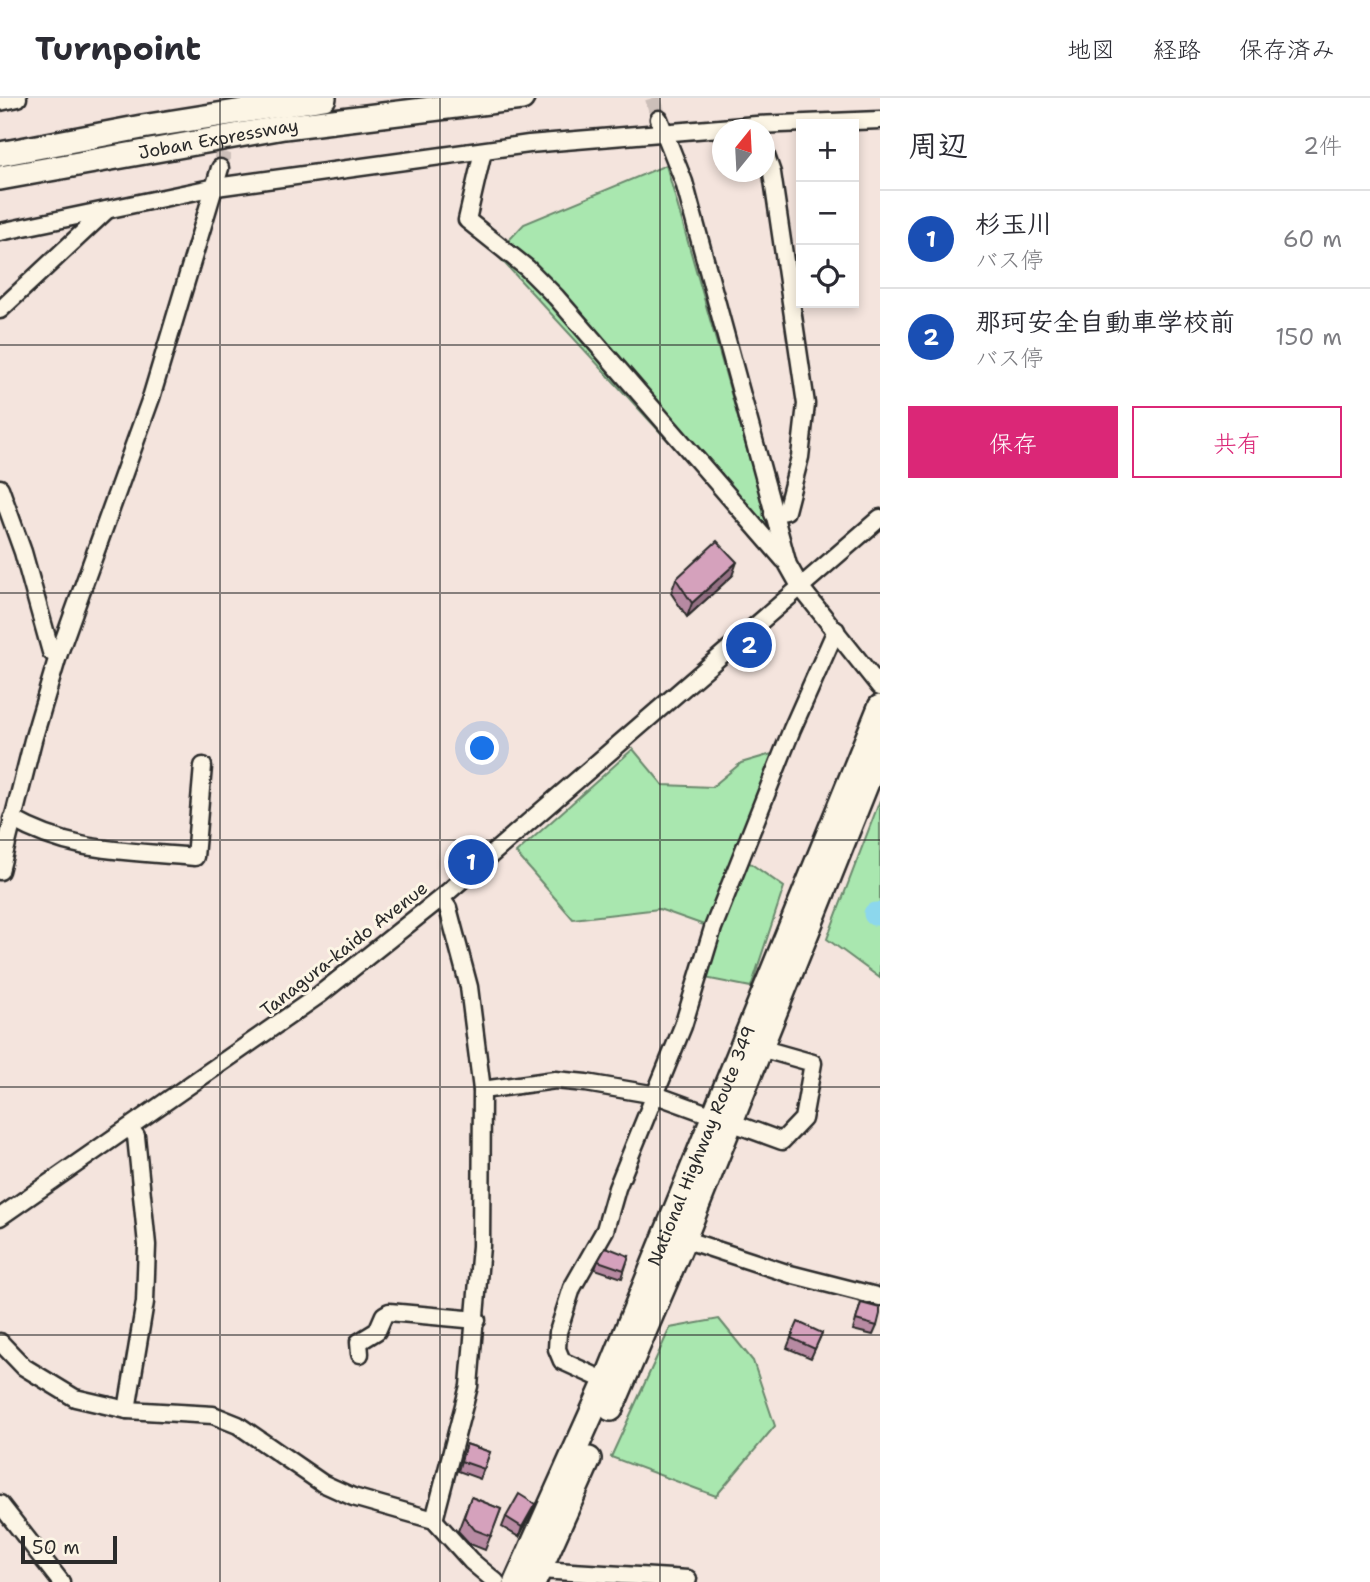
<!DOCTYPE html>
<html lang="ja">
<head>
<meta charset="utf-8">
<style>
  :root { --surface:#fff; --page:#f2f2f3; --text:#2b2b33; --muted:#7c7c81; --line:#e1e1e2; --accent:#db2777 }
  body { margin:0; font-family:"Shantell Sans","Klee One",sans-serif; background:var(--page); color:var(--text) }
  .controls { position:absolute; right:21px; top:21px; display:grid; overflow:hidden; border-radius:0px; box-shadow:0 4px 10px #0003 }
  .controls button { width:63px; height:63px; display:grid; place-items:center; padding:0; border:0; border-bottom:2px solid var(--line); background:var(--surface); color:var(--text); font:35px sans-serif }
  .compass { position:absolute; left:712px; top:21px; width:63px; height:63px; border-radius:50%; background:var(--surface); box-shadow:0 4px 10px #0003; rotate:18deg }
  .scale { position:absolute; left:21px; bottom:18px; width:96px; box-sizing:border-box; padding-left:7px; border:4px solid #2b2b2b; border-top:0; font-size:19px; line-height:24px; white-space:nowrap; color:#2b2b2b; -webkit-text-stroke:5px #fcf5e5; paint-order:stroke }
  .you { position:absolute; left:483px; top:651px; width:24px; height:24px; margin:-18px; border:5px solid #fff; border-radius:50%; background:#1a73e8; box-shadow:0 0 0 10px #1a73e833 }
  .badge { display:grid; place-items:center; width:46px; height:46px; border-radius:50%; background:var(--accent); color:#fff; font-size:23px; font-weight:700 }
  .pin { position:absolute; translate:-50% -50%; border:4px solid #fff; box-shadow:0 2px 7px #0006 }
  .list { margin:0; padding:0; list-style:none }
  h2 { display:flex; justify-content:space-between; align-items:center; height:91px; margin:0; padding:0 28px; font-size:30px }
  h2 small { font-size:23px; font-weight:400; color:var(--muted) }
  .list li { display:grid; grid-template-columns:46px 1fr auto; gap:21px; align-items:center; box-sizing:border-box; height:98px; padding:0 28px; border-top:2px solid var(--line) }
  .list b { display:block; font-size:26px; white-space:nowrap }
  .list p { margin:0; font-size:23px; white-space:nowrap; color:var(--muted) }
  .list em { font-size:23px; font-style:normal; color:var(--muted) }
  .actions { display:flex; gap:14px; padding:21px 28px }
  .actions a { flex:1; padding:16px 0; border:2px solid var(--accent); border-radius:0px; text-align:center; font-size:24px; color:var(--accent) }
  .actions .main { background:var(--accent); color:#fff }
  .icon { flex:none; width:38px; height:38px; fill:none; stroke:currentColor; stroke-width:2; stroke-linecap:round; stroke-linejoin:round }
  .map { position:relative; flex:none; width:880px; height:1484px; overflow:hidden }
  header { display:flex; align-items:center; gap:42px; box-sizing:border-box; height:98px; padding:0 35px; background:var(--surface); border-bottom:2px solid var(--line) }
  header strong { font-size:33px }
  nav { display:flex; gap:38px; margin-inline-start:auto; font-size:24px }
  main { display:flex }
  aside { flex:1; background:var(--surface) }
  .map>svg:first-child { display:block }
  .green { fill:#a9e7af; stroke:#6a896d; stroke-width:2 }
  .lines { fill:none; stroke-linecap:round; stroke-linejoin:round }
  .river { stroke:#8cd7ed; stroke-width:23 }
  .minor-tunnel { stroke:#ccbfb9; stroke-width:16; stroke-dasharray:16 8; stroke-linecap:butt }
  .minor-casing { stroke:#2b2b2b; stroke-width:21 }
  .highway-casing { stroke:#2b2b2b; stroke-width:28 }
  .minor { stroke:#fcf5e5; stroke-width:16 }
  .highway { stroke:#fcf5e5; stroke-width:23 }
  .wall { fill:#b78aa2; stroke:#2b2b2b; stroke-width:2 }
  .shaded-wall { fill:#957184; stroke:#2b2b2b; stroke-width:2 }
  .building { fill:#d5a1bc; stroke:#2b2b2b; stroke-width:2 }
  .grid { fill:none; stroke:#2b2b2b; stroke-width:2; stroke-opacity:0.55 }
  .labels { text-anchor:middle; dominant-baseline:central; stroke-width:6; stroke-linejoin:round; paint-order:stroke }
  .street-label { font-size:18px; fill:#2b2b2b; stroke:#fcf5e5 }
</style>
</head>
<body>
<header>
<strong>Turnpoint</strong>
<nav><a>地図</a><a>経路</a><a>保存済み</a></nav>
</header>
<main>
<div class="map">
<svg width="880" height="1484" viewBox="0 0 880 1484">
  <rect width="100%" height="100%" fill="#f4e4dd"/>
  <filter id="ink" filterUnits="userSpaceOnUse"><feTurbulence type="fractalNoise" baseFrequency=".0143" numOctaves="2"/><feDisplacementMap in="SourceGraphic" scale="14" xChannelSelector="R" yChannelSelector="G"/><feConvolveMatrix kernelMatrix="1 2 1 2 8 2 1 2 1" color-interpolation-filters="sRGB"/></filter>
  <g filter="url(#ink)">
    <g class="green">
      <path d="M 666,67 L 772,439 L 766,449 L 496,156 L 524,126 Z"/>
      <path d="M 633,651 L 663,687 L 712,689 L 741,665 L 775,655 L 737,756 L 784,789 L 751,889 L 705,880 L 718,832 L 659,811 L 573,821 L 516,755 Z"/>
      <path d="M 880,702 L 880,880 L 827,841 Z"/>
      <path d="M 719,1221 L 753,1263 L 775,1328 L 716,1398 L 611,1359 L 670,1230 Z"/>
    </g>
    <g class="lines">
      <path class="river" d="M 875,816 L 880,816"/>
      <g class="minor-tunnel">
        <path d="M 653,0 L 659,21"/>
        <path d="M 220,70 L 234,0"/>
      </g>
      <g class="minor-casing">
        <g id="minor">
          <path d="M 0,4 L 18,0"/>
          <path d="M 659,21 L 684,84 L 788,467 L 801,490 L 880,589"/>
          <path d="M 764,52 L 772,75 L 806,306 L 800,359 L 786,413 L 773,416"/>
          <path d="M 483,53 L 467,122 L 527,170 L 556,199 L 784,462"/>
          <path d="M 0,134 L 216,89 L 529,46 L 756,27 L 880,22"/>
          <path d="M 0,212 L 107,112"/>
          <path d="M 0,390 L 23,454 L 51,554 L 58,558"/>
          <path d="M 12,721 C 74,756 126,752 195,759 L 203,668"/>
          <path d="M 0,773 L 33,642 L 58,558 L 151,300 L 220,70"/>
          <path d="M 482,992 L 555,982 L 586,985 L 656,997 L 782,1043 L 803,1021 L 813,965 L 760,950"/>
          <path d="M 0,1119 L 319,897 L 441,800 L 880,420"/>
          <path d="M 674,1138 L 790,1176 L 880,1199"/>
          <path d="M 0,1244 L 24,1269 L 75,1300 L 127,1312 L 213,1317 L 238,1327 L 322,1385 L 353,1399 L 434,1422 L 471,1463 L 496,1484"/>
          <path d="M 360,1256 L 359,1244 L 377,1233 L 384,1217 L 389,1214 L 477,1222"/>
          <path d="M 606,1283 L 562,1263 L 557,1251 L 558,1234 L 572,1190 L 605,1132 L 617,1090 L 683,928 L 713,830 L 792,631 L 836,532"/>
          <path d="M 127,1312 L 145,1204 L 147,1147 L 136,1038 L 130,1031"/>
          <path d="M 0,1406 L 61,1484"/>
          <path d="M 434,1422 L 469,1288 L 481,1148 L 482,992 L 469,889 L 448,810 L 441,800"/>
          <path d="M 539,1472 L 688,1481"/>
        </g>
      </g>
      <g class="highway-casing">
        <g id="highway">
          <path d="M 0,56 L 142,29 L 324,0"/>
          <path id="s1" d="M 0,80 L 284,29 L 522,0"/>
          <path d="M 611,1311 L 684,1141 L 880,652"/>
          <path id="s2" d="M 516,1484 L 606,1283 L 880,609"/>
          <path d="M 534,1484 L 589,1361"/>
        </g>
      </g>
      <use href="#minor" class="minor"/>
      <use href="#highway" class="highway"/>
    </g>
    <g class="wall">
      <path d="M 732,478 L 687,519 L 671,495 L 676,481 Z"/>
      <path d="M 629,1158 L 622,1180 L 595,1171 L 598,1163 Z"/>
      <path d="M 861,1205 L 877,1228 L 873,1237 L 853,1232 Z"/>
      <path d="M 822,1235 L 811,1260 L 787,1250 L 791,1240 Z"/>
      <path d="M 466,1346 L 490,1354 L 480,1381 L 458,1373 Z"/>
      <path d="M 471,1399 L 501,1411 L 485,1452 L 470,1446 L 458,1433 Z"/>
      <path d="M 535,1406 L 531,1415 L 519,1439 L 502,1429 L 506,1419 Z"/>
    </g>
    <g class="shaded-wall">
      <path d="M 737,464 L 732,478 L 687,519 L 692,505 Z"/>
      <path d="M 535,1406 L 531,1415 L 519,1439 L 522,1429 Z"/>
    </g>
    <g class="building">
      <path d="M 717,443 L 737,464 L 692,505 L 676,481 Z"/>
      <path d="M 606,1149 L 629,1158 L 624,1172 L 598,1163 Z"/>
      <path d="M 861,1205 L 880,1210 L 880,1216 L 877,1228 L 856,1222 Z"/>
      <path d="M 798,1224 L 822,1235 L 815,1251 L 791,1240 Z"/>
      <path d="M 466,1346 L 490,1354 L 484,1371 L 461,1363 Z"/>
      <path d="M 519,1396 L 535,1406 L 522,1429 L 506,1419 Z"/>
      <path d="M 471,1399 L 501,1411 L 491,1438 L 475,1432 L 464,1419 Z"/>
    </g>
  </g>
  <path class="grid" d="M 220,0 L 220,1484M 440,0 L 440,1484M 660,0 L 660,1484M 0,247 L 880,247M 0,495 L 880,495M 0,742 L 880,742M 0,989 L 880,989M 0,1237 L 880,1237"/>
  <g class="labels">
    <g class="street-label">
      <text stroke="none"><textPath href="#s1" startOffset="222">Joban Expressway</textPath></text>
      <text transform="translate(344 851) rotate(-38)">Tanagura-kaido Avenue</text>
      <text stroke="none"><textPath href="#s2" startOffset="474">National Highway Route 349</textPath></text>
    </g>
  </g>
</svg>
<div class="controls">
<button>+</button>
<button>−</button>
<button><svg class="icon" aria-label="locate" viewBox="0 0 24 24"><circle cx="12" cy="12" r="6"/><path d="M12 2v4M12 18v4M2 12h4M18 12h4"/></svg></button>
</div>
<svg class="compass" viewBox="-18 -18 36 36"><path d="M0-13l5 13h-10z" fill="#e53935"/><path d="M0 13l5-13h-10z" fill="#7c7c81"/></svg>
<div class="scale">50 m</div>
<div class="you"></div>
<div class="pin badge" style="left:471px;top:764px;background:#1a4fb4">1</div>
<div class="pin badge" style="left:749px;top:547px;background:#1a4fb4">2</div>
</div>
<aside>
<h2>周辺<small>2件</small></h2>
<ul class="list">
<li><span class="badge" style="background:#1a4fb4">1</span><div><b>杉玉川</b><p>バス停</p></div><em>60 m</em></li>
<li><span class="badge" style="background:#1a4fb4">2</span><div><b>那珂安全自動車学校前</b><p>バス停</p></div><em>150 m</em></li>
</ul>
<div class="actions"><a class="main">保存</a><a>共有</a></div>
</aside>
</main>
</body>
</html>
